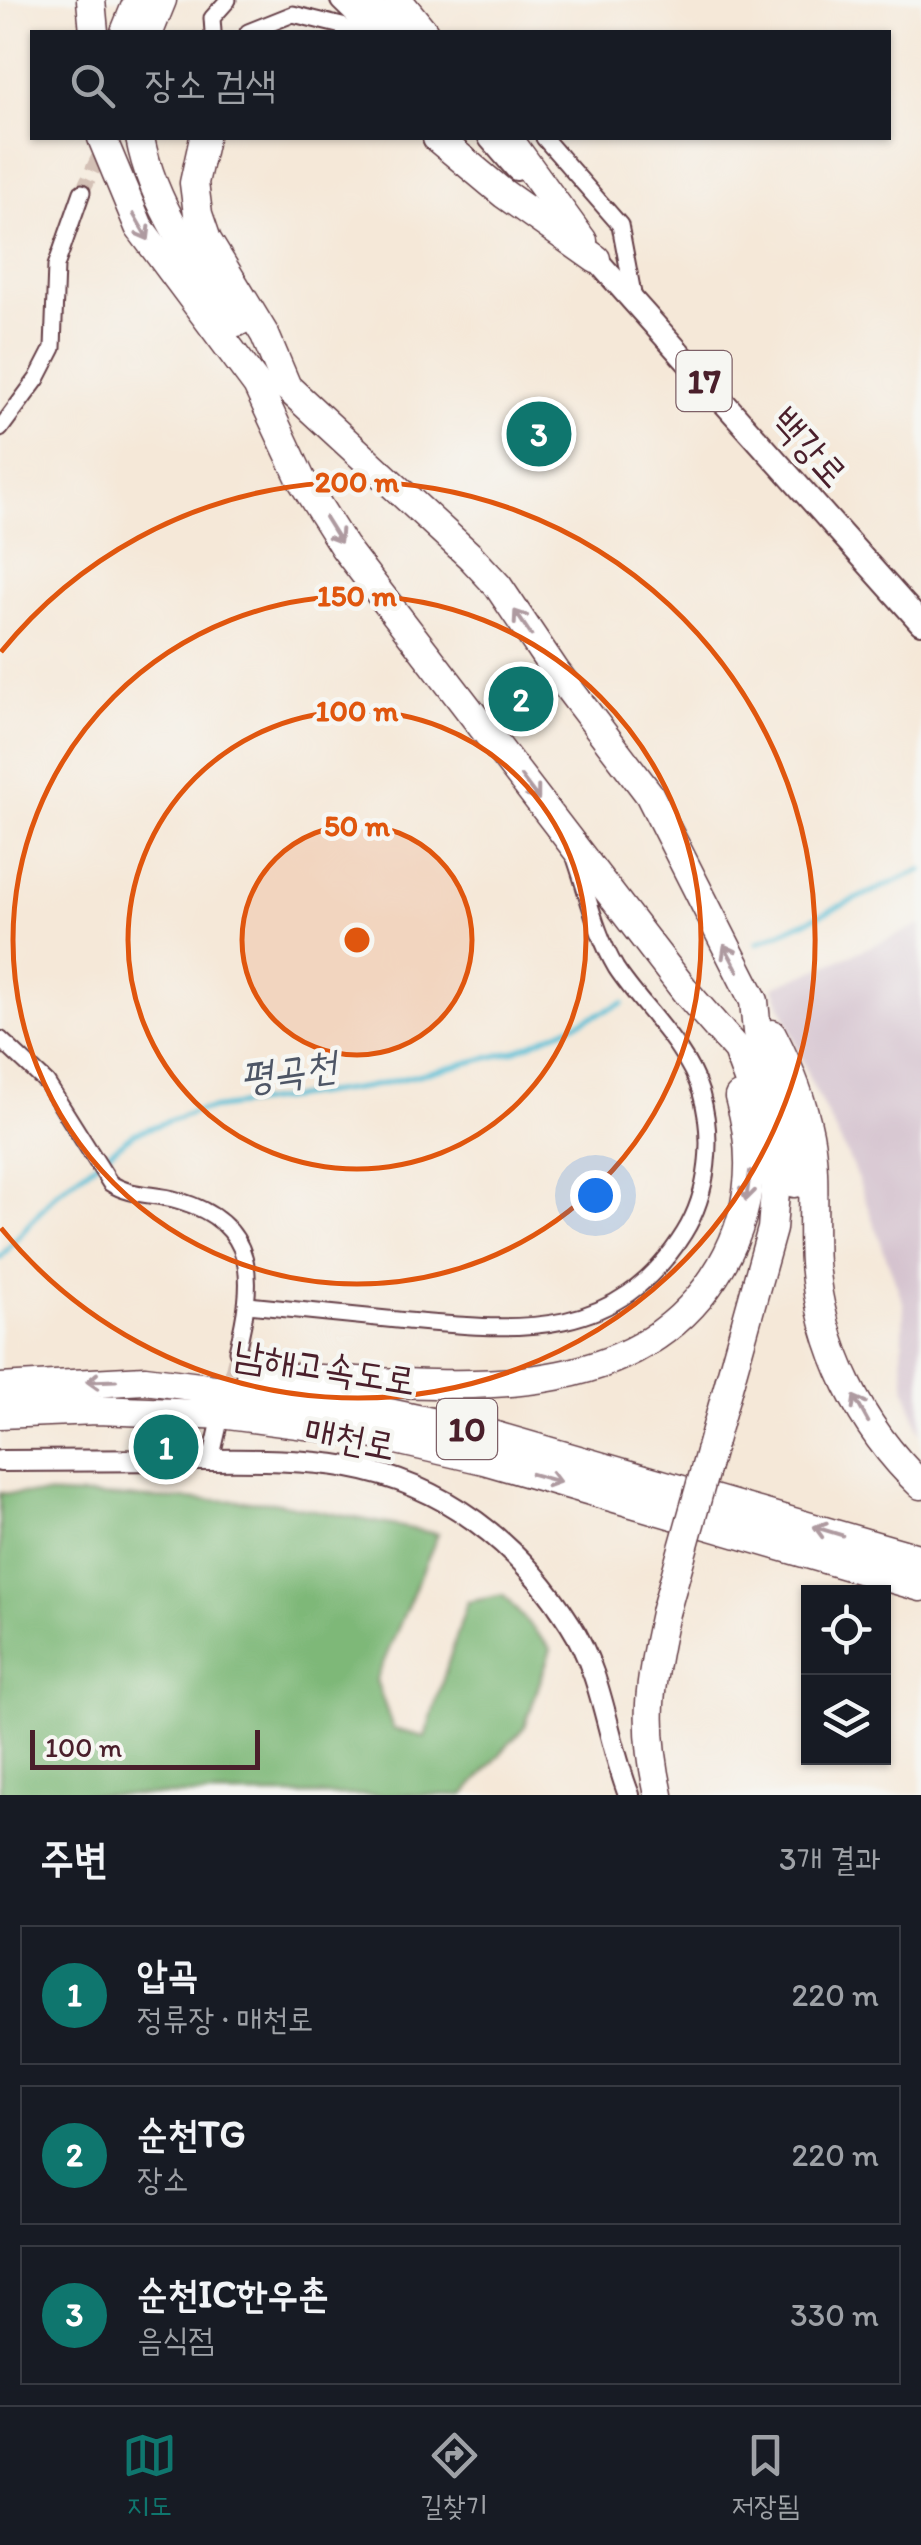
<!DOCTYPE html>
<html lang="ko">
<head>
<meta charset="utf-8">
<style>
  :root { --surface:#171b24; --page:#20242c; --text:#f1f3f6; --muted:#9ea1a6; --line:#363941; --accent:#0f766e }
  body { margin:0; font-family:Itim,"Poor Story",sans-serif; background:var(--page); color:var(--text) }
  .controls { position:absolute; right:30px; bottom:30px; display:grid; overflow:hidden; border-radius:0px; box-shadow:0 2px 8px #0004 }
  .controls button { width:90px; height:90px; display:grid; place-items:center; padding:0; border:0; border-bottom:2px solid var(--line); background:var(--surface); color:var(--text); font:50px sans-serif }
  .scale { position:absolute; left:30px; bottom:25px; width:230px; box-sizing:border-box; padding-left:10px; border:5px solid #4a1f2b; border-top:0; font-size:28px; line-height:35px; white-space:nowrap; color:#4a1f2b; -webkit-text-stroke:8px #f6f6f2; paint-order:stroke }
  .you { position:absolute; left:595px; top:1195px; width:35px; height:35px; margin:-25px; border:8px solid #fff; border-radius:50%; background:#1a73e8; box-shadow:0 0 0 15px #1a73e833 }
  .badge { display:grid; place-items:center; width:65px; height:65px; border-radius:50%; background:var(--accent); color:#fff; font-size:32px; font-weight:700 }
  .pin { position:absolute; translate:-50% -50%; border:5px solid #fff; box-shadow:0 2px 10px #0006 }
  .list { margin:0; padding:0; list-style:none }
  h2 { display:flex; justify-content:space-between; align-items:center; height:130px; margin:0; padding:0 40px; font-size:42px }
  h2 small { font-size:32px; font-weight:400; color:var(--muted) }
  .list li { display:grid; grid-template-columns:65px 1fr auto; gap:30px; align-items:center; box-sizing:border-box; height:140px; margin:0 20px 20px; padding:0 20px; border:2px solid var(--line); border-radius:0px }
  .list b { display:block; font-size:38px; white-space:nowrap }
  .list p { margin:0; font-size:32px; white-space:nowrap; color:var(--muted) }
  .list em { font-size:32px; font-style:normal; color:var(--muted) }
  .icon { flex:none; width:55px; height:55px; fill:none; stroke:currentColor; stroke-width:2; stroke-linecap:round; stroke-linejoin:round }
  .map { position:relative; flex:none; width:921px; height:1795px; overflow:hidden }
  .search { position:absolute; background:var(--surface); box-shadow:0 2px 8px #0004; left:30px; right:30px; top:30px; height:110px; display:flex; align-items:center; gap:25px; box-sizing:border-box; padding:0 35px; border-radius:0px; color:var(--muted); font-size:38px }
  .sheet { height:610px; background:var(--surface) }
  nav { display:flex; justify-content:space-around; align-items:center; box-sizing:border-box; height:140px; border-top:2px solid var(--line); background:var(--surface); font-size:28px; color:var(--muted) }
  nav a { display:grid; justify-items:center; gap:5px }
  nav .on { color:var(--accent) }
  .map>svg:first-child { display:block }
  .industrial { fill:#d1bdcb }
  .forest { fill:#7eb878; stroke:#646c52; stroke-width:2.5 }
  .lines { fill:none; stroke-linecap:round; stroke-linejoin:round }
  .stream { stroke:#56bdd4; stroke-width:5 }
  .street-tunnel { stroke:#d3c0b5; stroke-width:15; stroke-dasharray:15 8; stroke-linecap:butt }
  .street-casing { stroke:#643d45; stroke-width:19 }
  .secondary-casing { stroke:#643d45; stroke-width:24 }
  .primary-casing { stroke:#643d45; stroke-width:26 }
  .highway-casing { stroke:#643d45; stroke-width:31 }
  .street { stroke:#fff; stroke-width:15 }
  .secondary { stroke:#fff; stroke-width:20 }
  .primary { stroke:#fff; stroke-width:22 }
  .highway { stroke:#fff; stroke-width:28 }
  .highway-bridge-casing { stroke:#643d45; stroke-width:31; stroke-linecap:butt }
  .highway-bridge { stroke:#fff; stroke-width:28 }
  .oneway { stroke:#ae9aa0 }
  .ring { fill:none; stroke:#e0560e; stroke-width:5 }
  .labels { text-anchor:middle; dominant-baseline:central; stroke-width:9; stroke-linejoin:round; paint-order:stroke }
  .shield { fill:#f6f6f2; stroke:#7e6067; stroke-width:2.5 }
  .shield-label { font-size:35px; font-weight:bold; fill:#4a1f2b }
  .street-label { font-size:38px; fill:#4a1f2b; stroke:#f6f6f2 }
  .water-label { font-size:40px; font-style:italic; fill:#4e5666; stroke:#f6f6f2 }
  .centre { fill:#e0560e; stroke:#f6f6f2; stroke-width:5 }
  .ring-label { font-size:30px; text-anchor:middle; font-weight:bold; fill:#e0560e; stroke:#f6f6f2; stroke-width:9; stroke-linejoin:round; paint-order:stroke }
</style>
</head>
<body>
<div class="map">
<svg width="921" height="1795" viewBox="0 0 921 1795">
  <rect width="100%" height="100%" fill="#f6f6f2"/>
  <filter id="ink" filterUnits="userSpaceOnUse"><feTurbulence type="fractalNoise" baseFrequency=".01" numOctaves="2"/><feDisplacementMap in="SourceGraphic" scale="20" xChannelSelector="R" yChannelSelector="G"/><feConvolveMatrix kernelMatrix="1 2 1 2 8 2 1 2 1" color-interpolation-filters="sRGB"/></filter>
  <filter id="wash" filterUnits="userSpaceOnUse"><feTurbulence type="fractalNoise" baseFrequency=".0048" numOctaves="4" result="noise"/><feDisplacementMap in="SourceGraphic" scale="40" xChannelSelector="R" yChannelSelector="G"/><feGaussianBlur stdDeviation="2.25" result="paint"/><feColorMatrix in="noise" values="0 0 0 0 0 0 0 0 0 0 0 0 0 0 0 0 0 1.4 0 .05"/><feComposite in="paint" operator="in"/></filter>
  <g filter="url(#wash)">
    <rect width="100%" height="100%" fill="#f5e8d8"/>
    <path class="industrial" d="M 921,925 L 921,1435 L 906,1390 L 902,1358 L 904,1305 L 853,1167 L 809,1078 L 774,987 Z"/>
    <path class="forest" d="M 0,1493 L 273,1502 L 438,1534 L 376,1680 L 393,1729 L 425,1737 L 467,1602 L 503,1595 L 551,1649 L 525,1726 L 464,1795 L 0,1795 Z"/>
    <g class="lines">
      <g class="stream">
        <path d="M 757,943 L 921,870"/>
        <path d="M 0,1258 L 55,1194 L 133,1134 L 196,1111 L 368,1087 L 512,1052 L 623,1003"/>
      </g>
    </g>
  </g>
  <g filter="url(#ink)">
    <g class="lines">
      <g class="street-tunnel">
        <path d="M 82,192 L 104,146"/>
        <path d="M 226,1396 L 237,1351"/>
      </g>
      <g class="street-casing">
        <g id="street">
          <path d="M 213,32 L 212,18 L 228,0"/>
          <path d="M 248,32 L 293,14 L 342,26 L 353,32"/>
          <path d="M 544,138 L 620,225 L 634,299"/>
          <path d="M 0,429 L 37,379 L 53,348 L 56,266 L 82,192"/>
          <path d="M 0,1039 L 47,1083 L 110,1183 C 131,1197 154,1193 177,1200 C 260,1224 254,1281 237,1351"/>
          <path d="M 248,1305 C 301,1310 354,1316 407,1321 C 519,1331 617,1341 684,1233 C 709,1193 714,1138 701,1093 C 686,1045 643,1009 616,968 C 597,936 588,896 576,861"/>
          <path d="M 211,1460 L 219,1425"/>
        </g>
      </g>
      <g class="secondary-casing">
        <path id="secondary" d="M 0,1461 C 63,1461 126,1460 189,1460 C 242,1460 296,1458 348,1467 C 444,1484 519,1543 570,1624 C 603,1675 607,1739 629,1795"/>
      </g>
      <g class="primary-casing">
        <g id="primary">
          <path d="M 342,0 L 375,32"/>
          <path d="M 490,138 L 517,169"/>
          <path d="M 584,246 L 921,623"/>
        </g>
      </g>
      <g class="highway-casing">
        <g id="highway">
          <path d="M 91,0 L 94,32"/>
          <path d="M 363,0 L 394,32"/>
          <path d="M 398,0 L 424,32"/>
          <path d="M 125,32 L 138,0"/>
          <path d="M 149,32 L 162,0"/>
          <path d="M 102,138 L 139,227 L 257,385 L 301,479 L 344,547 L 686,992 L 737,1050 L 767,1131 L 776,1179 L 772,1229 L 730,1380"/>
          <path d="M 140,138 C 153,207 197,266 238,322"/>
          <path d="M 204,138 L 194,183 L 198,214 L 207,240 L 265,335 L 287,387 L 470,556 L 498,586 L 556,672 L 649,794 L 754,1001 L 757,1032 L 787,1123 L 794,1183"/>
          <path d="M 437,138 L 504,194 L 596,259"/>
          <path d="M 508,138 L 583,241"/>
          <path d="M 772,1034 C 788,1065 802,1098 809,1134 C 817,1176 811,1220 814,1263 C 821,1348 860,1427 921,1485"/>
          <path d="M 250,1377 C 405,1375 626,1430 721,1266 C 752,1213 756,1155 739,1097"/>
          <path d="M 0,1388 L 145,1380 L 370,1409 L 492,1435 L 921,1559"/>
          <path d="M 0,1414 L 97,1410 L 228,1415 L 366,1433 L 484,1460 L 921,1587"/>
          <path d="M 659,1795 C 643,1722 649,1685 665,1613"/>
        </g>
      </g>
      <use href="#street" class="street"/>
      <use href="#secondary" class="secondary"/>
      <use href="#primary" class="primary"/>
      <use href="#highway" class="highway"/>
      <g class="highway-bridge-casing">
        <path id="highway-bridge" d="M 665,1613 L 730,1380"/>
      </g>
      <use href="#highway-bridge" class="highway-bridge"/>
    </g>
    <defs><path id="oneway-shaft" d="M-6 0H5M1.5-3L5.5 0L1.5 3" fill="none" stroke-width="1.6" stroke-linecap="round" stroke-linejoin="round" transform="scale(2.5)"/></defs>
    <g class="oneway">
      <use href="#oneway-shaft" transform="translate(141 227) rotate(60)"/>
      <use href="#oneway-shaft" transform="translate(333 530) rotate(58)"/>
      <use href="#oneway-shaft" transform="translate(523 623) rotate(-124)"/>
      <use href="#oneway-shaft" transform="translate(530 788) rotate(53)"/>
      <use href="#oneway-shaft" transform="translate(731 958) rotate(-118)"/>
      <use href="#oneway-shaft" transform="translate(748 1186) rotate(98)"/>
      <use href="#oneway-shaft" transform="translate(101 1381) rotate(178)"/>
      <use href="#oneway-shaft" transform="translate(861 1409) rotate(-119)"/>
      <use href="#oneway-shaft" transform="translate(546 1478) rotate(16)"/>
      <use href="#oneway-shaft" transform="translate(828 1531) rotate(-163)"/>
    </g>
  </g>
  <circle cx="357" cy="940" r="115" fill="#e0560e" fill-opacity=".12"/>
  <g class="ring">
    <circle cx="357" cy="940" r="115"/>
    <circle cx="357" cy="940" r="229"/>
    <circle cx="357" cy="940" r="344"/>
    <path d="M1 652A458 458 0 1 1 1 1228"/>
  </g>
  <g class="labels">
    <g class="shield">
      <rect x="676.5" y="351" width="55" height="60" rx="8"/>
      <rect x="437" y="1399" width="60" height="60" rx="8"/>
    </g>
    <g class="shield-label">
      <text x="704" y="381">17</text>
      <text x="467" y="1429">10</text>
    </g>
    <g class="street-label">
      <text transform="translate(810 447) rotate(48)">백강로</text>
      <text transform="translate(325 1367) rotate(9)">남해고속도로</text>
      <text transform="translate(350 1438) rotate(11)">매천로</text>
    </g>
    <g class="water-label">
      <text transform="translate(288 1071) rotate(-8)">평곡천</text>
    </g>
  </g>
  <circle cx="357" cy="940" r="15" class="centre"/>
  <g class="ring-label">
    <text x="357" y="492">200 m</text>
    <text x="357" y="606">150 m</text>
    <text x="357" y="721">100 m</text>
    <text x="357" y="836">50 m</text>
  </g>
</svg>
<div class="controls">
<button><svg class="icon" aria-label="locate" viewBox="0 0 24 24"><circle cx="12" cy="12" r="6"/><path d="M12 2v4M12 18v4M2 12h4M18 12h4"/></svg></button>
<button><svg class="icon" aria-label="layers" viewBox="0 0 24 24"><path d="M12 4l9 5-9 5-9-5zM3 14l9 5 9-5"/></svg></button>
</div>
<div class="scale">100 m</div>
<div class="you"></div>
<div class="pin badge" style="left:166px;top:1447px">1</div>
<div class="pin badge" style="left:521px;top:699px">2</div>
<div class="pin badge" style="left:539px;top:434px">3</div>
<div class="search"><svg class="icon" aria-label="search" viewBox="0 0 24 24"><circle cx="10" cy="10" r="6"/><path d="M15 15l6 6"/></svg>장소 검색</div>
</div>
<section class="sheet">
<h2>주변<small>3개 결과</small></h2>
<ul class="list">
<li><span class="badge">1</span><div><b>압곡</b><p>정류장 · 매천로</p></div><em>220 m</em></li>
<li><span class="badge">2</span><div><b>순천TG</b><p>장소</p></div><em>220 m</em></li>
<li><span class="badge">3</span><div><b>순천IC한우촌</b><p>음식점</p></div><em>330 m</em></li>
</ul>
</section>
<nav>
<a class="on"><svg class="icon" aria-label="map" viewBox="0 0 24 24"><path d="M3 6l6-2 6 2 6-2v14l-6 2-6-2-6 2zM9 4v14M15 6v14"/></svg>지도</a>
<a><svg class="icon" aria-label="directions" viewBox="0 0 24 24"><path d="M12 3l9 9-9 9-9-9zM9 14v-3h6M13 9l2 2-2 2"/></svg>길찾기</a>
<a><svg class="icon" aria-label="saved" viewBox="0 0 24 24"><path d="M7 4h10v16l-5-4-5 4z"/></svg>저장됨</a>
</nav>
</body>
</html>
